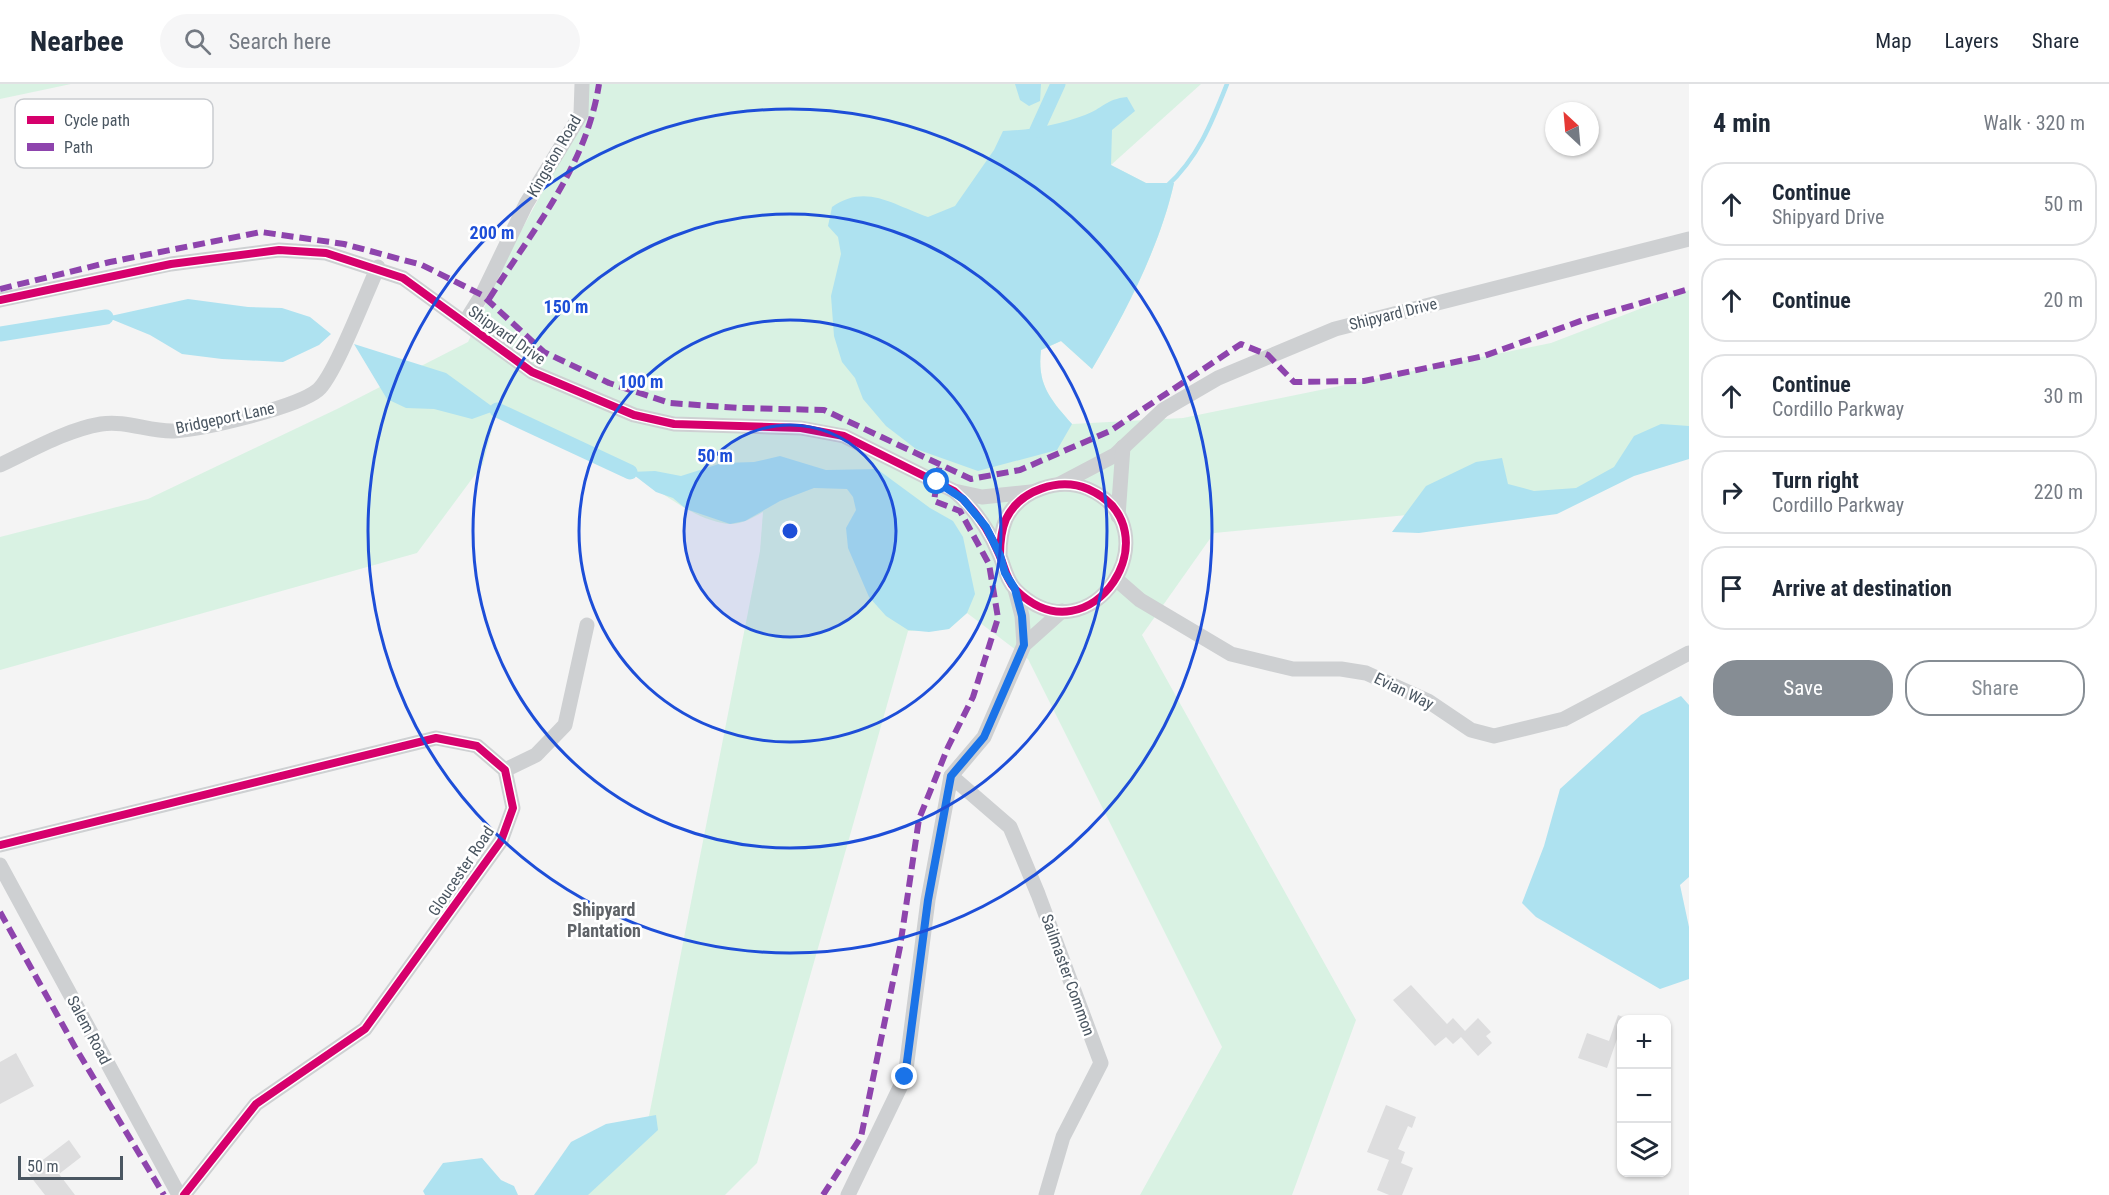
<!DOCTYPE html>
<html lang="en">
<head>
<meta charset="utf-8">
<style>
  :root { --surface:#fff; --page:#f6f6f7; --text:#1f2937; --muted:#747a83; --line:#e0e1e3; --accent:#868d94 }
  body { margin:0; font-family:"Roboto Condensed",sans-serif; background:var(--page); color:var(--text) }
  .controls { position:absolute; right:18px; bottom:18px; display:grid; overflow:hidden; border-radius:12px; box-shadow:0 2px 4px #0004 }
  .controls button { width:54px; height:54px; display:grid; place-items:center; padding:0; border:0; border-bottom:2px solid var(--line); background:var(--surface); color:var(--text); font:30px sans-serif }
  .compass { position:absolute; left:1545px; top:18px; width:54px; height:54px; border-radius:50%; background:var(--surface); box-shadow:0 2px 4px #0004; rotate:334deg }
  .scale { position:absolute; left:18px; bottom:15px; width:105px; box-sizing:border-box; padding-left:6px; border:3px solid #4a5661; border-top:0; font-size:16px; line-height:21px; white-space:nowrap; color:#4a5661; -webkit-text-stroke:4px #fff; paint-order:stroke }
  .stop { position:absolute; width:18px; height:18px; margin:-14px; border:4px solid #1a73e8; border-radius:50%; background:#fff }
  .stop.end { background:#1a73e8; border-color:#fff; box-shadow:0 2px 6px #0008 }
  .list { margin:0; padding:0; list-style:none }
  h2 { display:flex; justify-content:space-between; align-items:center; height:78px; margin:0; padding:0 24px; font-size:26px }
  h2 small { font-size:20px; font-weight:400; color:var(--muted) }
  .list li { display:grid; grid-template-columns:39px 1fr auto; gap:18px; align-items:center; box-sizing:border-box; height:84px; margin:0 12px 12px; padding:0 12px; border:2px solid var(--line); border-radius:24px }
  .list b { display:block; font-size:22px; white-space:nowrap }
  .list p { margin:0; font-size:20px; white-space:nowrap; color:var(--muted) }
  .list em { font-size:20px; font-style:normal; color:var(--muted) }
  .actions { display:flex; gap:12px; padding:18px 24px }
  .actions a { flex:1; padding:14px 0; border:2px solid var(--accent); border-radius:24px; text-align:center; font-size:21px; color:var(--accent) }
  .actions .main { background:var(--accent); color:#fff }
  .icon { flex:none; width:33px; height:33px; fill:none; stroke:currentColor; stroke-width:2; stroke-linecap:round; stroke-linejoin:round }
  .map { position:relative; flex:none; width:1689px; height:1111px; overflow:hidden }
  header { display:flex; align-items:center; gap:36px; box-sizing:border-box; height:84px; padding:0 30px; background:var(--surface); border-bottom:2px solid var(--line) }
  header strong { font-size:28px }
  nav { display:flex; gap:33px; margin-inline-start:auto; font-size:21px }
  .search { width:420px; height:54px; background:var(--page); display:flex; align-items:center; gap:15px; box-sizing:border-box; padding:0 21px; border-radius:33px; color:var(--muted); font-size:22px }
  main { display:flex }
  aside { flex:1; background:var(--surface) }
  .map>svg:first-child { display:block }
  .green { fill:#d9f2e3 }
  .water { fill:#aee2f0 }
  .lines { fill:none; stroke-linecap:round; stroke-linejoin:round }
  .stream { stroke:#aee2f0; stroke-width:4.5 }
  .canal { stroke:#aee2f0; stroke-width:15 }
  .building { fill:#ddddde }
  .street { stroke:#ced0d2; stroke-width:15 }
  .quiet { stroke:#8e44ad; stroke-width:6; stroke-dasharray:12 6; stroke-linecap:butt }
  .cycleway-casing { stroke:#fff; stroke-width:11 }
  .cycleway { stroke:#d6006c; stroke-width:8 }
  .route { stroke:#1a73e8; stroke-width:8 }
  .ring { fill:none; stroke:#1d4ed8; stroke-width:3 }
  .labels { text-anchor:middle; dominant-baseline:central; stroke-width:5; stroke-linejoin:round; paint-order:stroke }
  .street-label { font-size:16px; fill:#4a5661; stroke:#fff }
  .neighbourhood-label { font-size:18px; font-weight:bold; fill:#5f6368; stroke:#fff }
  .key { fill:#fff; stroke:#c9ccd0; stroke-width:1.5 }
  .key-label { font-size:16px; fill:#4a5661 }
  .centre { fill:#1d4ed8; stroke:#fff; stroke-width:3 }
  .ring-label { font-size:18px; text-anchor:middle; font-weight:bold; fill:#1d4ed8; stroke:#fff; stroke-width:5; stroke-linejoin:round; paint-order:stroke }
</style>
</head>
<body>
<header>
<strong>Nearbee</strong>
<div class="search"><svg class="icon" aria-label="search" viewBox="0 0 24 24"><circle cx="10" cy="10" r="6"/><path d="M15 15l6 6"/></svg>Search here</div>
<nav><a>Map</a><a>Layers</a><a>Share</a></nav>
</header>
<main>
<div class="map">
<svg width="1689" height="1111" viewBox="0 0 1689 1111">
  <rect width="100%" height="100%" fill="#f4f4f4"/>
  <g class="green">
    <path d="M 0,0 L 71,0 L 0,15 Z"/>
    <path d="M 587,0 L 1201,0 L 1111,81 L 1146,99 L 1174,99 C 1160,162 1125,230 1092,285 L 1061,257 L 1041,266 C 1037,301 1050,315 1072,340 L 1183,334 L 1551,259 L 1689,206 L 1689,365 L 1580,415 L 1214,449 L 1142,551 L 1356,936 L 1292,1111 L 1140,1111 L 1222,963 L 1028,575 L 967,529 L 949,545 L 908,547 L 757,1079 L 725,1111 L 559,1111 L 649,1032 L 760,467 L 763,428 C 752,434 741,441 728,440 C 690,435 660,405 627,387 C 585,365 541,346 497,326 L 483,380 L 417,469 L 0,586 L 0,453 L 148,415 L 337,325 L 468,258 L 515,158 L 583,33 Z"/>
  </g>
  <g class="water">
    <path d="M 1015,0 L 1041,0 L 1040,17 L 1029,22 L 1020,16 Z"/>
    <path d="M 1127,13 L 1135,27 L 1112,46 L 1111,81 L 1146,99 L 1174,99 C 1160,162 1125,230 1092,285 L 1061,257 L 1041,266 C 1037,301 1050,315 1072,340 L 1057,366 L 978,387 L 916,365 L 886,342 L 863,315 L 855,294 L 842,278 L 834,252 L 831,212 L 841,170 L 838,153 L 828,142 L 832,123 C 866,99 893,121 928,133 L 955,122 L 994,66 L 1003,47 C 1032,46 1058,41 1085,31 C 1102,25 1106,15 1127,13 Z"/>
    <path d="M 188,215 L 248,223 L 282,224 L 310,233 L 331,250 L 319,261 L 283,278 L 222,275 L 182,270 L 150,251 L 106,233 Z"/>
    <path d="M 354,260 L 446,289 L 497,326 L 472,335 L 434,325 L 406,324 L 387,315 Z"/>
    <path d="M 1661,340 L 1689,342 L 1689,375 L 1634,392 L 1557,430 L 1419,449 L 1392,448 L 1426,402 L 1476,378 L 1502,374 L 1508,400 L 1534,407 L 1576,404 L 1614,383 L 1634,352 Z"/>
    <path d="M 780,372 L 826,386 L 877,385 L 930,424 L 953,437 L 963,453 L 975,510 L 967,529 L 949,545 L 929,548 L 908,546 L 886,532 L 869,513 L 848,464 L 846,444 L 856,426 L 853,413 L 847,405 L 814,404 L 780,417 L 745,437 L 730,440 L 686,425 L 673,414 L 656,408 L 630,388 L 655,387 L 681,392 L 722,379 L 754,378 Z"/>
    <path d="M 1681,612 L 1689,621 L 1689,793 L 1680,801 L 1689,843 L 1689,895 L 1660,905 L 1536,833 L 1522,819 L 1544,762 L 1560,705 L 1641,631 Z"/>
    <path d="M 656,1031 L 658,1046 L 588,1111 L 534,1111 L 571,1058 L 606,1040 Z"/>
    <path d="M 482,1074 L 501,1096 L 514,1102 L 518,1111 L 425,1111 L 423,1107 L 443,1079 Z"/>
  </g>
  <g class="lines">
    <path class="stream" d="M 1167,102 C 1198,74 1212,38 1227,0"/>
    <g class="canal">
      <path d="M 1037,46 L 1058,0"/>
      <path d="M 0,250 L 106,233"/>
      <path d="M 497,326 L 630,388"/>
    </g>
  </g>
  <g class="building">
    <path d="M 1411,901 L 1447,940 L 1453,934 L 1465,947 L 1478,934 L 1491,948 L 1486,952 L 1492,959 L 1478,972 L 1461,953 L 1453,960 L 1446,953 L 1435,962 L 1393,916 Z"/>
    <path d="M 1618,931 L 1630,936 L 1622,936 L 1622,957 L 1617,955 L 1607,984 L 1578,974 L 1587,949 L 1609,957 Z"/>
    <path d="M 16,969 L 34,1002 L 0,1020 L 0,978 Z"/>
    <path d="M 1386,1021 L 1416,1033 L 1412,1044 L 1408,1042 L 1398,1065 L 1405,1068 L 1401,1079 L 1413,1084 L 1402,1111 L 1389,1111 L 1377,1106 L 1389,1076 L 1367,1068 Z"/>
    <path d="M 69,1056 L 81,1073 L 59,1090 L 75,1111 L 45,1111 L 27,1088 Z"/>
  </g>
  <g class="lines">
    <g class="street">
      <path d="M 0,216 L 171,180 L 279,166 L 326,169 L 403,194 L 532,288 L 634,331 L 674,340 L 801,344 L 844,352 L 954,407 C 974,424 989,446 999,470 C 1005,483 1006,496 1016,506 C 1091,580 1177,444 1088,405 C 1059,393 1020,406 1006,435 C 1001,447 1000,459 1000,471"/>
      <path d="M 465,238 L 482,211 L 526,120 L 581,30 L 582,0"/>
      <path d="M 0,381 C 32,366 66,346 101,340 C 126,336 150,348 174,347 C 203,345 296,324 318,306 C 335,291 366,209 378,183"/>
      <path d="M 1060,400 L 1115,371 L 1163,326 L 1218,294 L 1335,245 L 1689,155"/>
      <path d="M 954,407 L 982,413 L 1031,408"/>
      <path d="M 1118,432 L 1123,363"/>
      <path d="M 1117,496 L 1140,516 L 1231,570 L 1293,585 L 1341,585 L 1366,589 L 1428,617 L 1471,646 L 1494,652 L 1564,635 L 1689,569"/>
      <path d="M 1015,505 L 1022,532 L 1024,561"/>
      <path d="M 505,686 L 536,671 L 565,641 L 587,541"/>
      <path d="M 951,692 L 1010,743 L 1038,810 L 1101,979 L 1063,1053 L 1046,1111"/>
      <path d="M 0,761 L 436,654 L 477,662 L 505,686 L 513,724 L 501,757 L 365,945 L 256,1020 L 184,1111"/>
      <path d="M 0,781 L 179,1111"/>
      <path d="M 848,1111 L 905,993 L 928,816 L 951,692 L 984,653 L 1024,561 L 1062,527"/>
    </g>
    <g class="quiet">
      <path d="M 0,205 L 110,178 L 261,148 L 344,160 L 422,181 L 482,211 L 544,268 L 609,299 L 670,319 L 739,324 L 824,326 L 971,395 L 1020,386 L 1110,347 L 1241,260 L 1268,271 L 1294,298 L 1364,297 L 1484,272 L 1586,235 L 1689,205"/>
      <path d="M 489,215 C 533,145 586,84 599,0"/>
      <path d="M 0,828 L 75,963 L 164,1111"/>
      <path d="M 823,1111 L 861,1053 L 900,863 L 919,735 L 948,663 L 973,613 L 998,534 L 989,480 L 960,427 L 934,417 L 940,379"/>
    </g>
    <g class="cycleway-casing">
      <g id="cycleway">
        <path d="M 0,216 L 171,180 L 279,166 L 326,169 L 403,194 L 532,288 L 634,331 L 674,340 L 801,344 L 844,352 L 954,407 C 974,424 989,446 999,470 C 1005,483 1006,496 1016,506 C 1091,580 1177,444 1088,405 C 1059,393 1020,406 1006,435 C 1001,447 1000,459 1000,471"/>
        <path d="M 0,761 L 436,654 L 477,662 L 505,686 L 513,724 L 501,757 L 365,945 L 256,1020 L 184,1111"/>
      </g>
    </g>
    <use href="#cycleway" class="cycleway"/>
  </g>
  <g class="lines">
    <path class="route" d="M 905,993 L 928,816 L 951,692 L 984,653 L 1024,561 L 1022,532 L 1015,505 L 1005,489 L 1000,471 L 986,443 L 963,415 L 937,398"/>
  </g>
  <circle cx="790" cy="447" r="106" fill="#1d4ed8" fill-opacity=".12"/>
  <g class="ring">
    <circle cx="790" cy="447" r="106"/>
    <circle cx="790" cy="447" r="211"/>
    <circle cx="790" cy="447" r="317"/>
    <circle cx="790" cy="447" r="422"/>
  </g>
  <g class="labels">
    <g class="street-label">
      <text transform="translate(554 72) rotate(-60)">Kingston Road</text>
      <text transform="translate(1393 230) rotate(-14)">Shipyard Drive</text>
      <text transform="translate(507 251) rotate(35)">Shipyard Drive</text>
      <text transform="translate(225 334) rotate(-12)">Bridgeport Lane</text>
      <text transform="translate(1404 607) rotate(26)">Evian Way</text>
      <text transform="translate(461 787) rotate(-56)">Gloucester Road</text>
      <text transform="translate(1068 891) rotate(70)">Sailmaster Common</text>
      <text transform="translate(89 946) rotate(62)">Salem Road</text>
    </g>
    <g class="neighbourhood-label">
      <text x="604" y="825">Shipyard<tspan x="604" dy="21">Plantation</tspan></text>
    </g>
  </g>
  <rect x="15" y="15" width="198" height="69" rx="9" class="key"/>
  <rect x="27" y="32" width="27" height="8" fill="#d6006c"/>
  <rect x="27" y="59" width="27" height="8" fill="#8e44ad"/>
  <g class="key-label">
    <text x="64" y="42">Cycle path</text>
    <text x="64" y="69">Path</text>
  </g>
  <circle cx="790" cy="447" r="9" class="centre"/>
  <g class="ring-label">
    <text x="492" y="155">200 m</text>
    <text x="566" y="229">150 m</text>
    <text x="641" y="304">100 m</text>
    <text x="715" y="378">50 m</text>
  </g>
</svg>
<div class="controls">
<button>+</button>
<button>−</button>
<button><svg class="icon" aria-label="layers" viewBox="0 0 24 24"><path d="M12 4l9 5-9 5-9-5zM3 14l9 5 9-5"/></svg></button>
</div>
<svg class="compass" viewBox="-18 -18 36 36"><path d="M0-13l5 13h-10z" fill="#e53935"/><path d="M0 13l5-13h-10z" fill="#747a83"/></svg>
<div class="scale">50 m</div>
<div class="stop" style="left:937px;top:398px"></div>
<div class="stop end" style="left:905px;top:993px"></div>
</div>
<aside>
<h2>4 min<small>Walk · 320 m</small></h2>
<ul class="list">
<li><svg class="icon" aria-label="ahead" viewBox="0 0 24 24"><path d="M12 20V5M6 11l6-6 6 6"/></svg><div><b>Continue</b><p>Shipyard Drive</p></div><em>50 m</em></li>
<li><svg class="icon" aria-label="ahead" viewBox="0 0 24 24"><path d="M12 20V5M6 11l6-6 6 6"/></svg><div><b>Continue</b></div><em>20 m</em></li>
<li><svg class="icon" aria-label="ahead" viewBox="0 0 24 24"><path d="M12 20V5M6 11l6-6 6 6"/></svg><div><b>Continue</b><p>Cordillo Parkway</p></div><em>30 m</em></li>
<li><svg class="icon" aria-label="right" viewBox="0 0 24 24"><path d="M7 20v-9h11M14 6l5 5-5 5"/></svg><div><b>Turn right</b><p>Cordillo Parkway</p></div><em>220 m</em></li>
<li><svg class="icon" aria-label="arrive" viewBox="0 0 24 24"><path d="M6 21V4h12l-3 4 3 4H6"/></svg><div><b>Arrive at destination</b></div></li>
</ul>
<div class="actions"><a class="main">Save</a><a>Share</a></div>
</aside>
</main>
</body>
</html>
